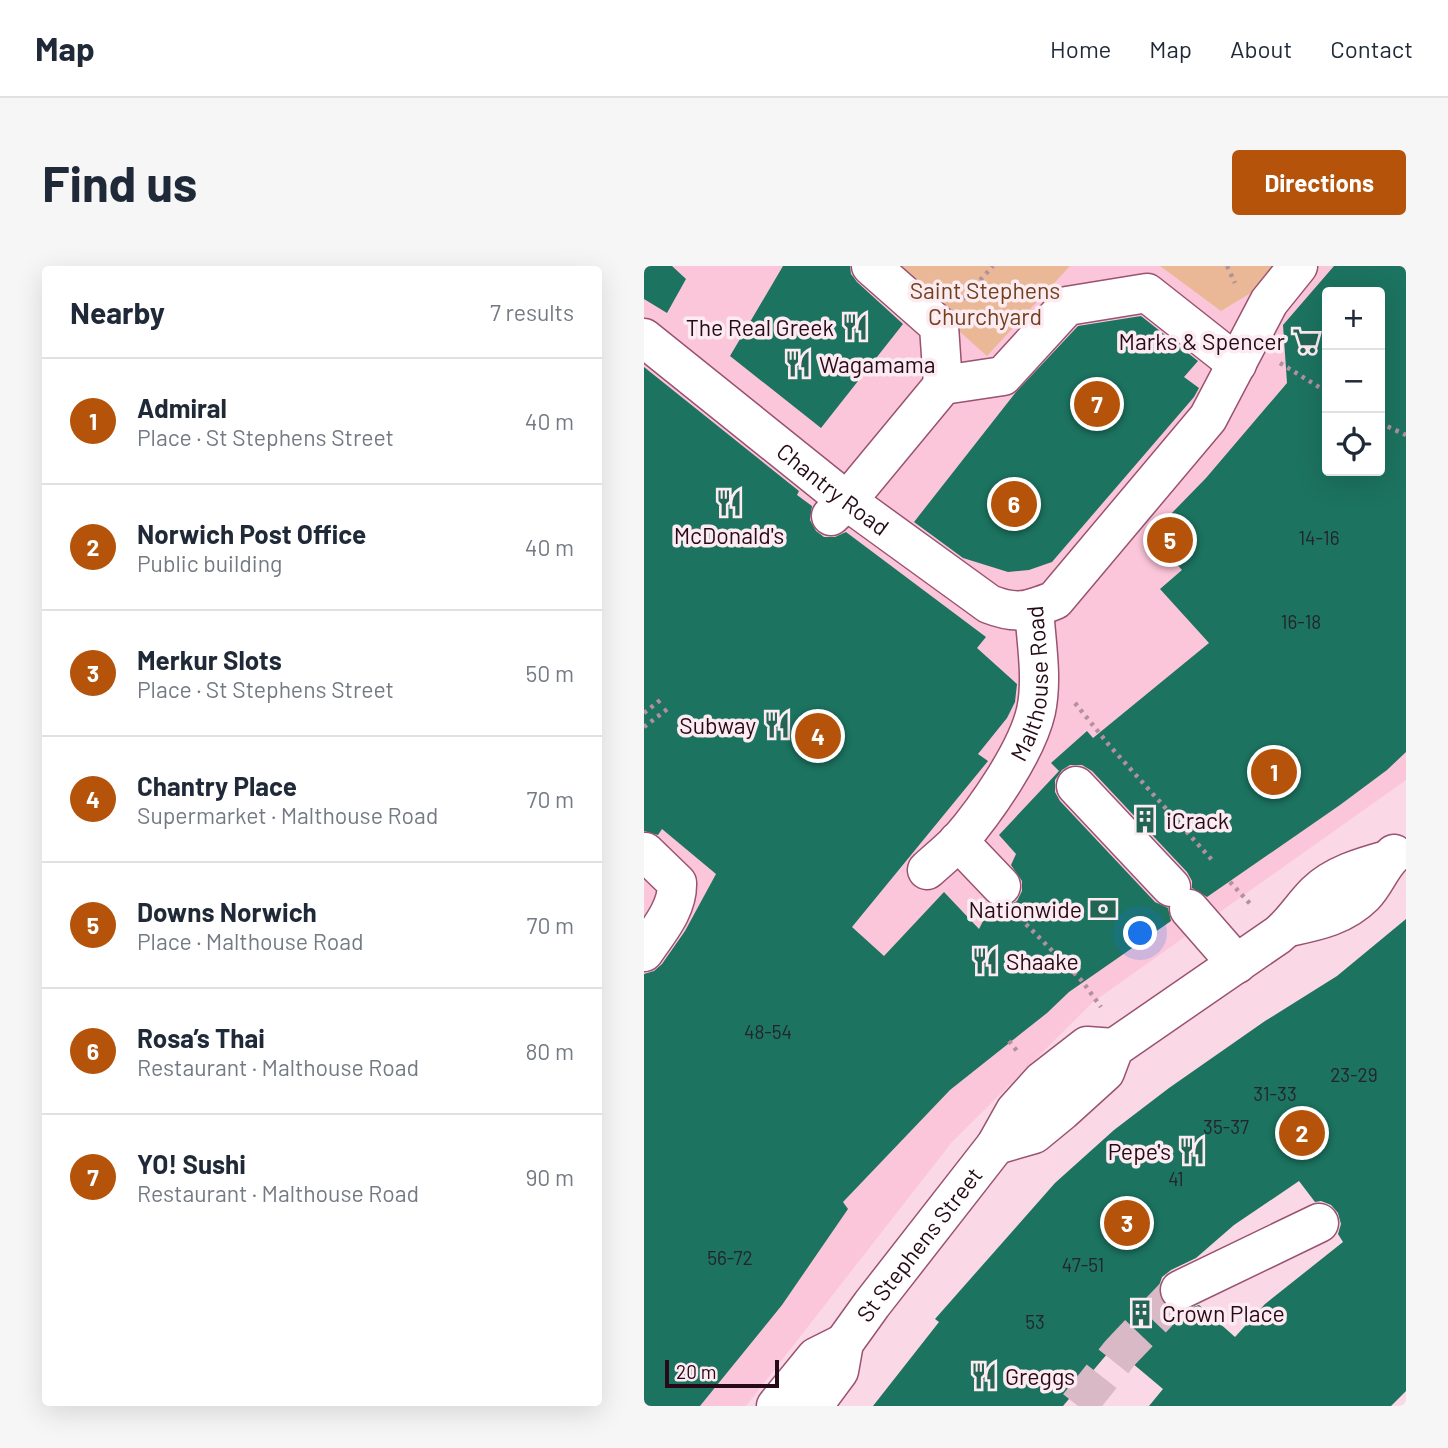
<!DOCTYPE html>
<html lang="en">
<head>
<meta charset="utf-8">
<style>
  :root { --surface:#fff; --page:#f6f6f7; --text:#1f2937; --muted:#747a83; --line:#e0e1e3; --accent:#b45309 }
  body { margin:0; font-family:Barlow,sans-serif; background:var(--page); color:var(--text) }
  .controls { position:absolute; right:21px; top:21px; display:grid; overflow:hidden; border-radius:7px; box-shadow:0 7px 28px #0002 }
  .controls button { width:63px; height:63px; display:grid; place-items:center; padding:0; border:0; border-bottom:2px solid var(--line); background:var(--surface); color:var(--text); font:35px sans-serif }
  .scale { position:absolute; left:21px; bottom:18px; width:114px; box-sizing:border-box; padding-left:7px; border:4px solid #260a17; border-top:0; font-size:19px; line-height:24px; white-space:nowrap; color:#260a17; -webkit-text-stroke:5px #fcebf1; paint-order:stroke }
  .you { position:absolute; left:497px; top:668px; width:24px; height:24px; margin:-18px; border:5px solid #fff; border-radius:50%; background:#1a73e8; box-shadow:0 0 0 10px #1a73e833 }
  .badge { display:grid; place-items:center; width:46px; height:46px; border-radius:50%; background:var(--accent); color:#fff; font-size:23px; font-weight:700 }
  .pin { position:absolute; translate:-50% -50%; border:4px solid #fff; box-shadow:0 2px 7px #0006 }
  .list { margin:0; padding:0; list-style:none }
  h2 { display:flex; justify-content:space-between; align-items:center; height:91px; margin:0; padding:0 28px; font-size:30px }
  h2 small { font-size:23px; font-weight:400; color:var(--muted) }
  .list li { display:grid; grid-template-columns:46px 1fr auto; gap:21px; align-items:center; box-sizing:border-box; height:126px; padding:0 28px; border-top:2px solid var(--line) }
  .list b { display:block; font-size:26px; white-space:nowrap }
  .list p { margin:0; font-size:23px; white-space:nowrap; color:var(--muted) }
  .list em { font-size:23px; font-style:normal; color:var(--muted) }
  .icon { flex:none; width:38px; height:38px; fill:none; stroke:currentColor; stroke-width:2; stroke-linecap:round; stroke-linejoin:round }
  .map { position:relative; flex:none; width:762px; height:1140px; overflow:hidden; border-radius:7px }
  header { display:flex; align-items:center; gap:42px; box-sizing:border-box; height:98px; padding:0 35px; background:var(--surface); border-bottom:2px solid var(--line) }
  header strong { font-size:33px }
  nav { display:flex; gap:38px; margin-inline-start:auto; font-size:24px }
  .intro { display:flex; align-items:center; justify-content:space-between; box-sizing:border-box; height:168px; padding:0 42px }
  h1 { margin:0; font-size:49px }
  .button { padding:18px 32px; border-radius:7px; background:var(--accent); color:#fff; font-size:24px; font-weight:700 }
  main { display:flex; gap:42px; padding:0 42px }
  aside { flex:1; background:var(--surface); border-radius:7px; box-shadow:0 7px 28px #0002 }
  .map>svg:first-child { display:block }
  .built { fill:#fcc6da; fill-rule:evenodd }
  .green { fill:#ebb897 }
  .building { fill:#1c7360; fill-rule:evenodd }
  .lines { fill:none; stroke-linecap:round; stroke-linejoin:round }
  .minor-tunnel { stroke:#dab9c6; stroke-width:38; stroke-dasharray:38 19; stroke-linecap:butt }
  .minor-casing { stroke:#9a5271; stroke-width:41 }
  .path { stroke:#b1919e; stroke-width:4.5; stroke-dasharray:3.5 5; stroke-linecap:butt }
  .minor { stroke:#fff; stroke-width:38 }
  .labels { text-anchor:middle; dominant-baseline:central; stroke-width:7; stroke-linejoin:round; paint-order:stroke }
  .number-label { font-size:19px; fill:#242429 }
  .park-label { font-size:23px; fill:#71411e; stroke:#fcebf1 }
  .poi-label { font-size:23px; fill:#260a17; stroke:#fcebf1; text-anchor:end }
  .street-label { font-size:23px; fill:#260a17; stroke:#fcebf1 }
</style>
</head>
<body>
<header>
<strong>Map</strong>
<nav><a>Home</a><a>Map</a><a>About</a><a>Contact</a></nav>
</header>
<div class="intro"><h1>Find us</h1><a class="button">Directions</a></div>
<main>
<aside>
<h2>Nearby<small>7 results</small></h2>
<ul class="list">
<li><span class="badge">1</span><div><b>Admiral</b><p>Place · St Stephens Street</p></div><em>40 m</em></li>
<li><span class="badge">2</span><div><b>Norwich Post Office</b><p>Public building</p></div><em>40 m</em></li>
<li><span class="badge">3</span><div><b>Merkur Slots</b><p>Place · St Stephens Street</p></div><em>50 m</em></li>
<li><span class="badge">4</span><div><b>Chantry Place</b><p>Supermarket · Malthouse Road</p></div><em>70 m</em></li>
<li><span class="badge">5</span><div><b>Downs Norwich</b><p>Place · Malthouse Road</p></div><em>70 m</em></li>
<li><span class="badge">6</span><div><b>Rosa’s Thai</b><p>Restaurant · Malthouse Road</p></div><em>80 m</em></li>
<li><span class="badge">7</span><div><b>YO! Sushi</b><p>Restaurant · Malthouse Road</p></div><em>90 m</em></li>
</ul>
</aside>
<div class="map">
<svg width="762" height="1140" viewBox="0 0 762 1140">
  <rect width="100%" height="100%" fill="#fad8e5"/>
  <path class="built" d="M 0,0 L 762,0 L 762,514 L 449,736 L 308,876 L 102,1140 L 0,1140 ZM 683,26 L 736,26 L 736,205 L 683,205 Z"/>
  <g class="green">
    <path d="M 242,0 L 426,0 L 343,90 Z"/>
    <path d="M 516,0 L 632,0 L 610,25 L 577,45 Z"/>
  </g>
  <g class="building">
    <path d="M 0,0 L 28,0 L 42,13 L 23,47 L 0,33 Z"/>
    <path d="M 139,0 L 206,0 L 207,8 L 213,16 L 259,58 L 177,162 L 86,90 Z"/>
    <path d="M 690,0 L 762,0 L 762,486 L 743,504 L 696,539 L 563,631 L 548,622 L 548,615 L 543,606 L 448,505 L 438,499 L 426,499 L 418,504 L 411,514 L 411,526 L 416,535 L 511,636 L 524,642 L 527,655 L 425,726 L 403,747 L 306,824 L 199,936 L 204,943 L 138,1039 L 56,1140 L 0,1140 L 0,708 L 10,705 L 18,698 L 41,665 L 72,608 L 18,563 L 14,569 L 0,565 L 0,101 L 155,225 L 153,229 L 168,240 L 166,254 L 172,265 L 180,271 L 191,271 L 202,266 L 342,371 L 333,382 L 373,418 L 371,436 L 363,452 L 334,488 L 344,495 L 208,661 L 240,690 L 300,626 L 335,663 L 347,639 L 361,641 L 373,635 L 378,625 L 378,615 L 367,599 L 372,588 L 355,569 L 415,505 L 407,497 L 443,465 L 449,472 L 565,377 L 516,323 L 538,304 L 512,275 L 529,259 L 523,252 L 562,212 L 643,117 L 639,59 ZM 683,26 L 736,26 L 736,205 L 683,205 Z"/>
    <path d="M 497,50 L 554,95 L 540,111 L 555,122 L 550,131 L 408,296 L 385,304 L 364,306 L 319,292 L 270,256 L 372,126 L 434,60 Z"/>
    <path d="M 762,653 L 762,1125 L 747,1140 L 505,1140 L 519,1123 L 469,1081 L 419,1140 L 229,1140 L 295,1056 L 291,1053 L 411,917 L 470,864 L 525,822 L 621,755 L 693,710 ZM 655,915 L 671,936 L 677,935 L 687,939 L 694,947 L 697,958 L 694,968 L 699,976 L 621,1038 L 591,1071 L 555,1039 L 535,1046 L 523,1042 L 516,1033 L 514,1023 L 518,1011 L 527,1004 L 552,992 L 590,959 Z"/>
  </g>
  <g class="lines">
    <path class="minor-tunnel" d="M 434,1140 L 476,1087 L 536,1024"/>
    <g class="minor-casing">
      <g id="minor">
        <path d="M 227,0 L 295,60 L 299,119 L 359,110 L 423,40 L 503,27 L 593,98"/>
        <path id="s1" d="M 0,72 L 203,235 L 345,338 C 373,349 384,345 411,334 L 564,152 L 625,36 L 654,0"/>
        <path d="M 187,250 L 203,235 L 299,119"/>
        <path d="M 432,520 L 527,621"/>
        <path d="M 314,575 L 357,620"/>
        <path id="s2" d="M 283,604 C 293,595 305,585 315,575 C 342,544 383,485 392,445 C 399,412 392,376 390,342"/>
        <path d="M 545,643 L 593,698"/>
        <path d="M 645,661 C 673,655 699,650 720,629 C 732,617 737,599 750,588"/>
        <path d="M 0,686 C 14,665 34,643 33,617 L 1,586"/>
        <path d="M 352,879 L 390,868 L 418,845 L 461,806 L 470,782 L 634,669 C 649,657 658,641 672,627 C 690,609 718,601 743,594"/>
        <path d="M 536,1024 L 675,957"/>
        <path d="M 132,1140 L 172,1091 L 200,1077"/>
        <path id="s3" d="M 169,1140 L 195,1105 L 200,1077 L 228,1038 L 352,879 L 371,845 L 398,815 L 443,780 L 470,782"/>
      </g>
    </g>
    <g class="path">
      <path d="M 583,0 L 591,17"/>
      <path d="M 319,33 L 349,0"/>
      <path d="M 636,97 L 683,126"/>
      <path d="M 736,157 L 762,169"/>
      <path d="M 431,437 L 465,479 L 568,594"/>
      <path d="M 0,447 L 19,432"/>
      <path d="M 0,461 L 26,441"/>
      <path d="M 586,616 L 609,641"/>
      <path d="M 376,652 L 438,715 L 457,741"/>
      <path d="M 365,775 L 373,785"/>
    </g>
    <use href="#minor" class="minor"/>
  </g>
  <defs>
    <g id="restaurant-bare" transform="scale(2.1)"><path d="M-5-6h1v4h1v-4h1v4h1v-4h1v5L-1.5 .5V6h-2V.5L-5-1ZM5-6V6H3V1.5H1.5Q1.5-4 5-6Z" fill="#226555" stroke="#fcebf1" stroke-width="2.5" paint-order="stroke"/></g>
    <g id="supermarket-bare" transform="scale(2.1)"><path d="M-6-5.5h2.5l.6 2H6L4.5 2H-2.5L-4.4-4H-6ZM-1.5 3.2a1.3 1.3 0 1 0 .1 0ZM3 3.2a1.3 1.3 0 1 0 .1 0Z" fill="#226555" stroke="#fcebf1" stroke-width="2.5" paint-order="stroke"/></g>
    <g id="building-bare" transform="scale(2.1)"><path d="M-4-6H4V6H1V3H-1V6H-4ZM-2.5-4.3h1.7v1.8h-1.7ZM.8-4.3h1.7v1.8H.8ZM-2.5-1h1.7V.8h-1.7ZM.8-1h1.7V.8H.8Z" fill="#226555" stroke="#fcebf1" stroke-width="2.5" paint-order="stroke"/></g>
    <g id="bank-bare" transform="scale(2.1)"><path d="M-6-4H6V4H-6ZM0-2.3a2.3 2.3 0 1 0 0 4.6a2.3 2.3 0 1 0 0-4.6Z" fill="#226555" stroke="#fcebf1" stroke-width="2.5" paint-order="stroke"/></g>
  </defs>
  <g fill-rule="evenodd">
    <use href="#restaurant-bare" x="211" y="61"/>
    <use href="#supermarket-bare" x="662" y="75"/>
    <use href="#restaurant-bare" x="154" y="98"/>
    <use href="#restaurant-bare" x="85" y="237"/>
    <use href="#restaurant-bare" x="133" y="459"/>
    <use href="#building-bare" x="501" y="554"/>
    <use href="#bank-bare" x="459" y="643"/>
    <use href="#restaurant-bare" x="341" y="695"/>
    <use href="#restaurant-bare" x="548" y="885"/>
    <use href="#building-bare" x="497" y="1047"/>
    <use href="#restaurant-bare" x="340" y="1110"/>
  </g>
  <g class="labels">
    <g class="number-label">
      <text x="675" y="271">14-16</text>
      <text x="657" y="355">16-18</text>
      <text x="124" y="765">48-54</text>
      <text x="710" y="808">23-29</text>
      <text x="631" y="827">31-33</text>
      <text x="582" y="860">35-37</text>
      <text x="532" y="912">41</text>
      <text x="86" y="991">56-72</text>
      <text x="439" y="998">47-51</text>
      <text x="391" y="1055">53</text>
    </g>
    <g class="park-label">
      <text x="341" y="24">Saint Stephens<tspan x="341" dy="26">Churchyard</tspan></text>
    </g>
    <g class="poi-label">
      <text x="190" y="61">The Real Greek</text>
      <text x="641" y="75">Marks &amp; Spencer</text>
      <text x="175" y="98" text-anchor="start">Wagamama</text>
      <text x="85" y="269" text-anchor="middle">McDonald's</text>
      <text x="112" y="459">Subway</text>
      <text x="522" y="554" text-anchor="start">iCrack</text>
      <text x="438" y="643">Nationwide</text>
      <text x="362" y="695" text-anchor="start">Shaake</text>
      <text x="527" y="885">Pepe's</text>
      <text x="518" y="1047" text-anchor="start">Crown Place</text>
      <text x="361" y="1110" text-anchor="start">Greggs</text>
    </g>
    <g class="street-label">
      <text stroke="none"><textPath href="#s1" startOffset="242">Chantry Road</textPath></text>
      <text stroke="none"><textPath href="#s2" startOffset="222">Malthouse Road</textPath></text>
      <text stroke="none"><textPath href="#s3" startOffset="196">St Stephens Street</textPath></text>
    </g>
  </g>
</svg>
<div class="controls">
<button>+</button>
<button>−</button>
<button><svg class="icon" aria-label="locate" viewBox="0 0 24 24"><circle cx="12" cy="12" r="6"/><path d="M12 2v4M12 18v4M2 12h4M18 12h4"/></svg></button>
</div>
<div class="scale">20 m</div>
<div class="you"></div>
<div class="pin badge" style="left:630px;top:506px">1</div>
<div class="pin badge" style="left:658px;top:867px">2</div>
<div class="pin badge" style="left:483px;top:957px">3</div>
<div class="pin badge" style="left:174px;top:470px">4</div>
<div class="pin badge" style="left:526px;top:274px">5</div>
<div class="pin badge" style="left:370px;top:238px">6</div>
<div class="pin badge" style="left:453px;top:138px">7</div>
</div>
</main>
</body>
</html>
